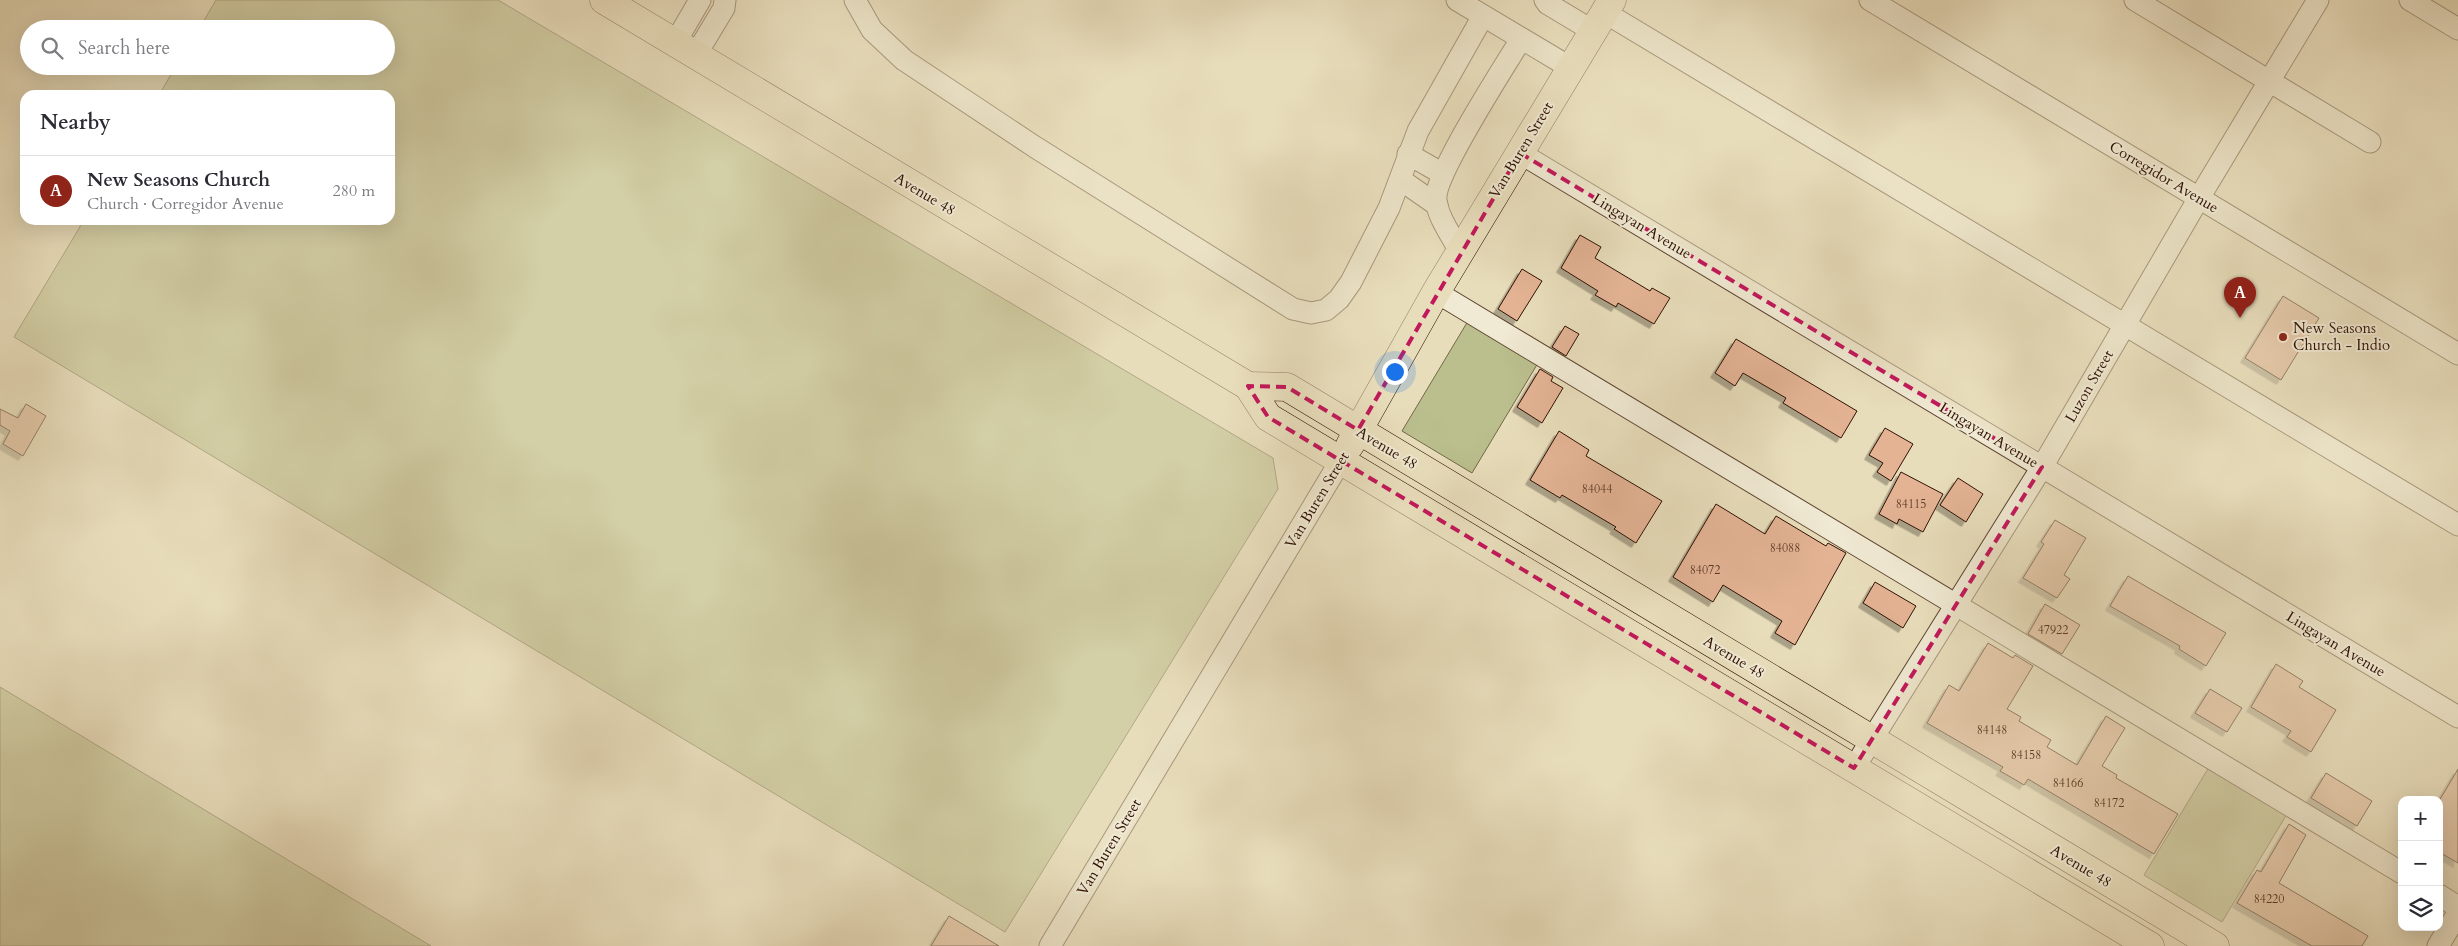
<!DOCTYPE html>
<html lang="en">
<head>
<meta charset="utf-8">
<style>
  :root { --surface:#fff; --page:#f2f2f3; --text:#2b2b33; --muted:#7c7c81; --line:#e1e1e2; --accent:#8f2418 }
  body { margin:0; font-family:Cardo,serif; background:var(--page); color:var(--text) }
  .controls { position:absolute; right:15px; bottom:15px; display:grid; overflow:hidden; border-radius:10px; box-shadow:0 5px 20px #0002 }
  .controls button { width:45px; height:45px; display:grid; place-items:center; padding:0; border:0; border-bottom:1px solid var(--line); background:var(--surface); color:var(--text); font:25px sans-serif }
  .you { position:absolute; left:1394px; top:371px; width:18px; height:18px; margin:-12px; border:4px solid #fff; border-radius:50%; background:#1a73e8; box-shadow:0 0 0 8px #1a73e833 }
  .badge { display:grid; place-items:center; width:32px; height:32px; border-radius:50%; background:var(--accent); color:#fff; font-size:16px; font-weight:700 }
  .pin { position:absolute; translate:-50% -41px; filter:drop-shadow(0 1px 2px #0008) }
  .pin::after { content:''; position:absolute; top:26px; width:18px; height:15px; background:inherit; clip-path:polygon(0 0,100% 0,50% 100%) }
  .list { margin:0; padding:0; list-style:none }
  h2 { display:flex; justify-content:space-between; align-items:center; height:65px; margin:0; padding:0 20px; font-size:21px }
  h2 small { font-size:16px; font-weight:400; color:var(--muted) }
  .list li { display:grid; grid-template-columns:32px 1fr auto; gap:15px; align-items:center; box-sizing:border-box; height:70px; padding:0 20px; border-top:1px solid var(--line) }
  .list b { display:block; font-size:19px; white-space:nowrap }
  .list p { margin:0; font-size:16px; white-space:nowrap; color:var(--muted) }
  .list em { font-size:16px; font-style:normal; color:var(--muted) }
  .icon { flex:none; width:28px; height:28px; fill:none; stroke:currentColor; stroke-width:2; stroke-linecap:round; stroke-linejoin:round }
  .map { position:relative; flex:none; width:2458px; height:946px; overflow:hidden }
  .search { position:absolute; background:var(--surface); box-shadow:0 5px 20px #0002; left:20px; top:20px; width:375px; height:55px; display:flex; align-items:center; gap:12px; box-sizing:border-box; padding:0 18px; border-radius:28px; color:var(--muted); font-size:19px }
  .panel { position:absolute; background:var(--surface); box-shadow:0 5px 20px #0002; left:20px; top:90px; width:375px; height:135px; border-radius:15px }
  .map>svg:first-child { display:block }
  .green { fill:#babf8d; stroke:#746848 }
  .building { fill:#e3b394; stroke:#2f1102; filter:url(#shadow) }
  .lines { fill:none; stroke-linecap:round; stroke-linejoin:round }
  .minor-casing { stroke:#5d4430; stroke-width:23 }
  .major-casing { stroke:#2f1102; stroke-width:29 }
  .minor { stroke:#f0e9d3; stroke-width:21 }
  .major { stroke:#e8ddbb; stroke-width:28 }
  .marked { fill:none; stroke:#c2185b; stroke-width:4; stroke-dasharray:10 6; stroke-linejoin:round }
  .poi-dot { fill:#8f2418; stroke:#f0e9d3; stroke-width:2 }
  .labels { text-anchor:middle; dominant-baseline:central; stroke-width:4; stroke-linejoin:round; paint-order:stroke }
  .number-label { font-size:12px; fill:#5c3a26 }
  .street-label { font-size:15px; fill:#2f1102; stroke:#f0e9d3 }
  .poi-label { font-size:15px; fill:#2f1102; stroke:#f0e9d3; text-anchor:start }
</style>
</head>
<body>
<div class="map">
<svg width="2458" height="946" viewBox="0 0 2458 946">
  <defs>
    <filter id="shadow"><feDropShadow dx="-4.5" dy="4.5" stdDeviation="0" flood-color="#0004"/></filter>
  </defs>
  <rect width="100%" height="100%" fill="#e8ddbb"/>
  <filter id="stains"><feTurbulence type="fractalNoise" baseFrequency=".004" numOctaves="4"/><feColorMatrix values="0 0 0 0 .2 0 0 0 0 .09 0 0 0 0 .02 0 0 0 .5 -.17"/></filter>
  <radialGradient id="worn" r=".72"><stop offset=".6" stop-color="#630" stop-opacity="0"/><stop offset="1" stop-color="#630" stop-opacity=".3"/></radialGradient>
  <g class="green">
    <path d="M 216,0 L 498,0 L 1273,458 L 1278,489 L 1005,932 L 14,337 L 84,220 L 390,220 L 390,95 L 159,95 L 176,66 L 386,66 L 386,29 L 199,29 Z"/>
    <path d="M 1468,321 L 1538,363 L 1472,473 L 1402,431 Z"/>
    <path d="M 0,687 L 431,946 L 0,946 Z"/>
    <path d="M 2209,767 L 2287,814 L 2222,922 L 2144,875 Z"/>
  </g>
  <g class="building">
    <path d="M 1580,235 L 1601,247 L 1595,258 L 1650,291 L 1652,288 L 1670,298 L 1654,324 L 1618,303 L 1616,307 L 1595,295 L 1598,291 L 1561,268 Z"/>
    <path d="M 1522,269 L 1542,281 L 1517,321 L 1498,309 Z"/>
    <path d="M 2283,296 L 2319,318 L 2281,380 L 2245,358 Z"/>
    <path d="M 1565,326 L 1579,334 L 1566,356 L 1552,347 Z"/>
    <path d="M 1736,339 L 1857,411 L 1841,438 L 1783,403 L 1786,398 L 1743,373 L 1735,386 L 1715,373 Z"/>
    <path d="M 1540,369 L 1553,377 L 1551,381 L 1563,388 L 1542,423 L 1517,407 Z"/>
    <path d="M 26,404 L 46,416 L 23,456 L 3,444 L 10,431 L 0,425 L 0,409 L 18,418 Z"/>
    <path d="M 1885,428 L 1913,444 L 1891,481 L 1877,472 L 1883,463 L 1869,455 Z"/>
    <path d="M 1559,431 L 1589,450 L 1586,456 L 1662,501 L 1636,543 L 1614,529 L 1616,527 L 1562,495 L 1560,498 L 1530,480 Z"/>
    <path d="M 1901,472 L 1943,494 L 1923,532 L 1899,519 L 1897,524 L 1879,514 Z"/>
    <path d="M 1958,478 L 1983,494 L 1966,522 L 1940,505 Z"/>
    <path d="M 1716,504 L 1765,534 L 1776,516 L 1826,546 L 1828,543 L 1846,553 L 1795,645 L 1775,633 L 1782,621 L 1723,585 L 1713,602 L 1673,577 Z"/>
    <path d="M 2055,520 L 2086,538 L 2064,575 L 2070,579 L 2057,598 L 2023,578 L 2044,544 L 2041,542 Z"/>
    <path d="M 2128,576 L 2226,633 L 2206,666 L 2179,649 L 2180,646 L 2110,606 Z"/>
    <path d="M 1875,582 L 1916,606 L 1903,628 L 1863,603 Z"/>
    <path d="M 2045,604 L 2080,625 L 2062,654 L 2028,634 Z"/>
    <path d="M 1988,643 L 2013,658 L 2015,655 L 2033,666 L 2007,709 L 2021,717 L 2019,721 L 2051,740 L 2047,747 L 2077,765 L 2106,716 L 2125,728 L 2102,766 L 2117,775 L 2116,778 L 2178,814 L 2154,854 L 2028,779 L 2024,785 L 2014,779 L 2000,771 L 2003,767 L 1927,723 L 1949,685 L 1959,691 Z"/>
    <path d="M 2276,664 L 2303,681 L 2299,687 L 2336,710 L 2311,752 L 2287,737 L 2291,731 L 2251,707 Z"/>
    <path d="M 2210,689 L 2242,708 L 2227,732 L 2195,713 Z"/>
    <path d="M 2458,769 L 2458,863 L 2439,852 L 2439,801 Z"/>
    <path d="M 2326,773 L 2372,801 L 2357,826 L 2311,798 Z"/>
    <path d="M 2289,824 L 2306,835 L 2279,883 L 2368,936 L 2362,946 L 2312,946 L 2237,903 L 2257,870 L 2261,872 Z"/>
    <path d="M 949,916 L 999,946 L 931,946 Z"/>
  </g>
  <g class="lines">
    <g class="minor-casing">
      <g id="minor">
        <path d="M 855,0 L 872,30 L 904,60 L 1035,147 L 1293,309 L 1311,313 L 1326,310 L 1339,299 L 1351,282 L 1389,208 L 1418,131 L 1483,16"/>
        <path d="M 1457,0 L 1571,68"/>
        <path d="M 1545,0 L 1548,4 L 1593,31"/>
        <path d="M 1870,0 L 2458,354"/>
        <path d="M 2135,0 L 2370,142"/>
        <path d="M 2410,0 L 2458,29"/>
        <path d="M 1604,12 L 2458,525"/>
        <path d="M 675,43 L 700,0"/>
        <path d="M 695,56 L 724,8 L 725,0"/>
        <path d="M 1520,153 L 2458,717"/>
        <path d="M 1408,154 L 1443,174"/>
        <path d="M 1401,180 L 1437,205"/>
        <path d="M 1460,252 C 1452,236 1438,218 1436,200 C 1433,176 1505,66 1521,39"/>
        <path d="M 1436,292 L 2402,873"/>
        <path d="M 1854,768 L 2042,467 L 2199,198 L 2318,0"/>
        <path d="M 2439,895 L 2458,907"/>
        <path d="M 1050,946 L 1341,460"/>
        <path d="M 2438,946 L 2458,913"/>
      </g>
    </g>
    <g class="major-casing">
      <g id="major">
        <path d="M 604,0 L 1248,386 L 1268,417 L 2150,946"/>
        <path d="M 1248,386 L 1287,387 L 2215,946"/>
        <path d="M 1350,445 L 1436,292 L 1612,0"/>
      </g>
    </g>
    <use href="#minor" class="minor"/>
    <use href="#major" class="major"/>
  </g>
  <path d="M0 0H2458V946H0ZM 1520,153 L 2042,467 L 1854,768 L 1268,417 L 1248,386 L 1287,387 L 1358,430 Z" fill="#e8ddbb" fill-opacity=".55" fill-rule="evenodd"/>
  <path class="marked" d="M 1520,153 L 2042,467 L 1854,768 L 1268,417 L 1248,386 L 1287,387 L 1358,430 Z"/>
  <circle class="poi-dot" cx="2283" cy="337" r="5"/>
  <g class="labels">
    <g class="number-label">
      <text x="1597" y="489">84044</text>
      <text x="1911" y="504">84115</text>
      <text x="1785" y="548">84088</text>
      <text x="1705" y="570">84072</text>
      <text x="2053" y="630">47922</text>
      <text x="1992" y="730">84148</text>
      <text x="2026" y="755">84158</text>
      <text x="2068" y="783">84166</text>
      <text x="2109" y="803">84172</text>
      <text x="2269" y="899">84220</text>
    </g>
    <g class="street-label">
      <text transform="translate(1521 150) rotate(-59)">Van Buren Street</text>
      <text transform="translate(2164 177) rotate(31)">Corregidor Avenue</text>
      <text transform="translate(925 194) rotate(31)">Avenue 48</text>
      <text transform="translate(1642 226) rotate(31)">Lingayan Avenue</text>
      <text transform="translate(2089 386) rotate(-60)">Luzon Street</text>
      <text transform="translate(1989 435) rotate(31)">Lingayan Avenue</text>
      <text transform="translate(1387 448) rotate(31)">Avenue 48</text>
      <text transform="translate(1317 500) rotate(-59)">Van Buren Street</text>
      <text transform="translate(2336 644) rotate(31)">Lingayan Avenue</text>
      <text transform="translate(1734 657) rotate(31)">Avenue 48</text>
      <text transform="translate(1109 847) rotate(-59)">Van Buren Street</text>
      <text transform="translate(2081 866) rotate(31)">Avenue 48</text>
    </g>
    <g class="poi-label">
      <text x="2293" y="328">New Seasons<tspan x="2293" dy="17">Church - Indio</tspan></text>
    </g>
  </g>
  <rect width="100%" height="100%" filter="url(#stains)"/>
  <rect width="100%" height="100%" fill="url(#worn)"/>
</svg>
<div class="controls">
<button>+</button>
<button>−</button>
<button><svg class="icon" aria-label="layers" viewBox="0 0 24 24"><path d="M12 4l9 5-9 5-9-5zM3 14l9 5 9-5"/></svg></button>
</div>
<div class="you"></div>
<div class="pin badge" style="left:2240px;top:318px">A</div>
<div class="search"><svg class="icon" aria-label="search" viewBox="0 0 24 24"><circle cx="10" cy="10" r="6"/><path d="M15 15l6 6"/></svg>Search here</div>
<section class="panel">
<h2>Nearby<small></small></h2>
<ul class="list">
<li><span class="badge">A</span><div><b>New Seasons Church</b><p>Church · Corregidor Avenue</p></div><em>280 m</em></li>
</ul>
</section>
</div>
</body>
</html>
